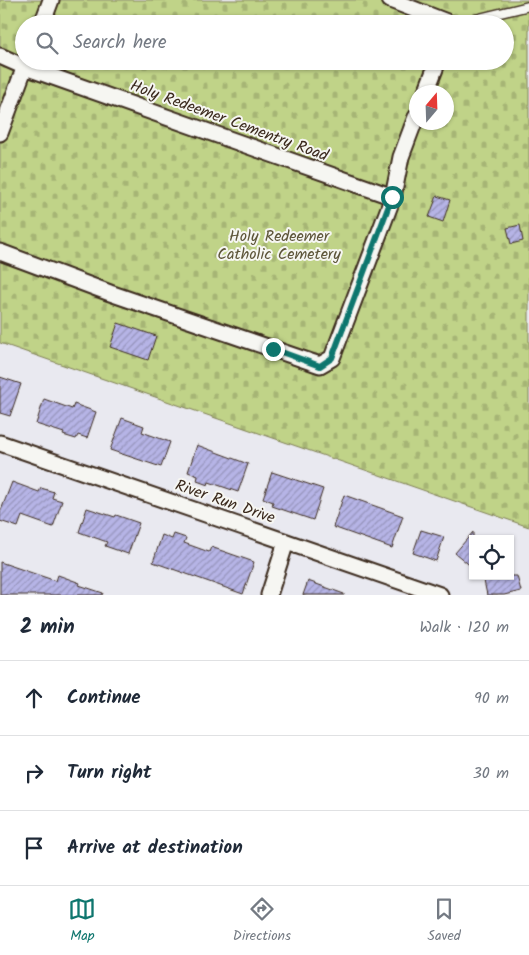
<!DOCTYPE html>
<html lang="en">
<head>
<meta charset="utf-8">
<style>
  :root { --surface:#fff; --page:#f6f6f7; --text:#1f2937; --muted:#747a83; --line:#e0e1e3; --accent:#0f766e }
  body { margin:0; font-family:Kalam,sans-serif; background:var(--page); color:var(--text) }
  .controls { position:absolute; right:15px; bottom:15px; display:grid; overflow:hidden; border-radius:0px; box-shadow:0 1px 4px #0004 }
  .controls button { width:45px; height:45px; display:grid; place-items:center; padding:0; border:0; border-bottom:1px solid var(--line); background:var(--surface); color:var(--text); font:25px sans-serif }
  .compass { position:absolute; left:409px; top:85px; width:45px; height:45px; border-radius:50%; background:var(--surface); box-shadow:0 1px 4px #0004; rotate:19deg }
  .stop { position:absolute; width:15px; height:15px; margin:-11px; border:4px solid #0f766e; border-radius:50%; background:#fff }
  .stop.end { background:#0f766e; border-color:#fff; box-shadow:0 1px 5px #0008 }
  .list { margin:0; padding:0; list-style:none }
  h2 { display:flex; justify-content:space-between; align-items:center; height:65px; margin:0; padding:0 20px; font-size:21px }
  h2 small { font-size:16px; font-weight:400; color:var(--muted) }
  .list li { display:grid; grid-template-columns:32px 1fr auto; gap:15px; align-items:center; box-sizing:border-box; height:75px; padding:0 20px; border-top:1px solid var(--line) }
  .list b { display:block; font-size:19px; white-space:nowrap }
  .list em { font-size:16px; font-style:normal; color:var(--muted) }
  .icon { flex:none; width:28px; height:28px; fill:none; stroke:currentColor; stroke-width:2; stroke-linecap:round; stroke-linejoin:round }
  .map { position:relative; flex:none; width:529px; height:595px; overflow:hidden }
  .search { position:absolute; background:var(--surface); box-shadow:0 1px 4px #0004; left:15px; right:15px; top:15px; height:55px; display:flex; align-items:center; gap:12px; box-sizing:border-box; padding:0 18px; border-radius:28px; color:var(--muted); font-size:19px }
  .sheet { height:290px; background:var(--surface) }
  nav { display:flex; justify-content:space-around; align-items:center; box-sizing:border-box; height:70px; border-top:1px solid var(--line); background:var(--surface); font-size:14px; color:var(--muted) }
  nav a { display:grid; justify-items:center; gap:2px }
  nav .on { color:var(--accent) }
  .map>svg:first-child { display:block }
  .cemetery { fill:url(#cemetery-stones); stroke:#7e7e53; fill-rule:evenodd }
  .building { fill:url(#building-hatch); stroke:#3b2a1e }
  .lines { fill:none; stroke-linecap:round; stroke-linejoin:round }
  .lane-casing { stroke:#3b2a1e; stroke-width:11 }
  .street-casing { stroke:#3b2a1e; stroke-width:19 }
  .lane { stroke:#f6f6f2; stroke-width:8 }
  .street { stroke:#f6f6f2; stroke-width:15 }
  .route { stroke:#0f766e; stroke-width:6 }
  .labels { text-anchor:middle; dominant-baseline:central; stroke-width:4; stroke-linejoin:round; paint-order:stroke }
  .street-label { font-size:16px; fill:#3b2a1e; stroke:#f6f6f2 }
  .park-label { font-size:16px; fill:#5c5438; stroke:#f6f6f2 }
</style>
</head>
<body>
<div class="map">
<svg width="529" height="595" viewBox="0 0 529 595">
  <defs>
    <pattern id="cemetery-stones" width="16" height="16" patternUnits="userSpaceOnUse" patternTransform="scale(1.25)"><rect width="16" height="16" fill="#c0d388"/><path d="M2 7V4a2 2 0 0 1 4 0v3zM10 15v-3a2 2 0 0 1 4 0v3z" fill="#a6b575"/></pattern>
    <pattern id="building-hatch" width="6" height="6" patternUnits="userSpaceOnUse" patternTransform="scale(1.25)"><rect width="6" height="6" fill="#b6b4e6"/><path d="M-1 1l2-2M0 6l6-6M5 7l2-2" fill="none" stroke="#9593ba"/></pattern>
  </defs>
  <rect width="100%" height="100%" fill="#e9e9f0"/>
  <filter id="ink" filterUnits="userSpaceOnUse"><feTurbulence type="fractalNoise" baseFrequency=".02" numOctaves="2"/><feDisplacementMap in="SourceGraphic" scale="10" xChannelSelector="R" yChannelSelector="G"/><feConvolveMatrix kernelMatrix="1 2 1 2 8 2 1 2 1" color-interpolation-filters="sRGB"/></filter>
  <g filter="url(#ink)">
    <path class="cemetery" d="M 0,0 L 529,0 L 529,527 L 0,343 ZM 24,24 L 505,24 L 505,61 L 24,61 ZM 416,92 L 446,92 L 446,122 L 416,122 Z"/>
    <g class="building">
      <path d="M 437,196 L 450,200 L 443,222 L 429,217 Z"/>
      <path d="M 520,225 L 523,241 L 511,244 L 507,228 Z"/>
      <path d="M 118,323 L 156,336 L 148,360 L 110,347 Z"/>
      <path d="M 0,377 L 21,384 L 10,416 L 0,413 Z"/>
      <path d="M 44,399 L 72,409 L 74,404 L 96,412 L 87,438 L 78,435 L 76,439 L 63,435 L 64,433 L 36,424 Z"/>
      <path d="M 122,418 L 144,426 L 142,432 L 170,442 L 161,467 L 110,450 Z"/>
      <path d="M 197,445 L 248,464 L 238,492 L 209,482 L 208,485 L 197,481 L 198,476 L 188,472 Z"/>
      <path d="M 272,472 L 323,489 L 313,520 L 272,506 L 273,502 L 263,498 Z"/>
      <path d="M 12,482 L 39,492 L 41,488 L 54,492 L 52,498 L 62,501 L 53,527 L 22,516 L 18,527 L 0,521 L 0,513 Z"/>
      <path d="M 344,495 L 403,516 L 392,548 L 333,527 Z"/>
      <path d="M 87,508 L 115,517 L 116,515 L 139,523 L 128,554 L 105,546 L 107,542 L 79,532 Z"/>
      <path d="M 421,530 L 444,537 L 436,561 L 413,553 Z"/>
      <path d="M 473,532 L 473,568 L 455,553 Z"/>
      <path d="M 174,534 L 186,538 L 184,543 L 209,552 L 211,547 L 254,562 L 243,594 L 153,562 L 162,535 L 172,539 Z"/>
      <path d="M 0,562 L 56,581 L 58,575 L 80,583 L 79,585 L 103,593 L 102,595 L 0,595 Z"/>
      <path d="M 483,576 L 517,576 L 521,591 L 504,595 L 487,595 Z"/>
      <path d="M 308,581 L 344,594 L 344,595 L 303,595 Z"/>
    </g>
    <g class="lines">
      <g class="lane-casing">
        <path id="lane" d="M 455,24 L 529,6"/>
      </g>
      <g class="street-casing">
        <g id="street">
          <path d="M 390,0 L 452,24"/>
          <path d="M 42,24 L 51,0"/>
          <path d="M 0,56 L 25,67 L 393,197"/>
          <path d="M 426,92 L 438,61"/>
          <path d="M 0,133 L 27,61"/>
          <path d="M 0,252 L 110,293 L 320,365 L 332,358 L 393,197 L 401,157 L 416,117"/>
          <path d="M 0,443 L 440,595"/>
          <path d="M 269,595 L 286,542"/>
        </g>
      </g>
      <use href="#lane" class="lane"/>
      <use href="#street" class="street"/>
    </g>
  </g>
  <g class="lines" filter="url(#ink)">
    <path class="route" d="M 273,349 L 320,366 L 332,358 L 392,197"/>
  </g>
  <g class="labels">
    <g class="street-label">
      <text transform="translate(229 121) rotate(20)">Holy Redeemer Cementry Road</text>
      <text transform="translate(225 502) rotate(19)">River Run Drive</text>
    </g>
    <g class="park-label">
      <text x="279" y="236">Holy Redeemer<tspan x="279" dy="18">Catholic Cemetery</tspan></text>
    </g>
  </g>
</svg>
<div class="controls">
<button><svg class="icon" aria-label="locate" viewBox="0 0 24 24"><circle cx="12" cy="12" r="6"/><path d="M12 2v4M12 18v4M2 12h4M18 12h4"/></svg></button>
</div>
<svg class="compass" viewBox="-18 -18 36 36"><path d="M0-13l5 13h-10z" fill="#e53935"/><path d="M0 13l5-13h-10z" fill="#747a83"/></svg>
<div class="stop" style="left:392px;top:197px"></div>
<div class="stop end" style="left:273px;top:349px"></div>
<div class="search"><svg class="icon" aria-label="search" viewBox="0 0 24 24"><circle cx="10" cy="10" r="6"/><path d="M15 15l6 6"/></svg>Search here</div>
</div>
<section class="sheet">
<h2>2 min<small>Walk · 120 m</small></h2>
<ul class="list">
<li><svg class="icon" aria-label="ahead" viewBox="0 0 24 24"><path d="M12 20V5M6 11l6-6 6 6"/></svg><div><b>Continue</b></div><em>90 m</em></li>
<li><svg class="icon" aria-label="right" viewBox="0 0 24 24"><path d="M7 20v-9h11M14 6l5 5-5 5"/></svg><div><b>Turn right</b></div><em>30 m</em></li>
<li><svg class="icon" aria-label="arrive" viewBox="0 0 24 24"><path d="M6 21V4h12l-3 4 3 4H6"/></svg><div><b>Arrive at destination</b></div></li>
</ul>
</section>
<nav>
<a class="on"><svg class="icon" aria-label="map" viewBox="0 0 24 24"><path d="M3 6l6-2 6 2 6-2v14l-6 2-6-2-6 2zM9 4v14M15 6v14"/></svg>Map</a>
<a><svg class="icon" aria-label="directions" viewBox="0 0 24 24"><path d="M12 3l9 9-9 9-9-9zM9 14v-3h6M13 9l2 2-2 2"/></svg>Directions</a>
<a><svg class="icon" aria-label="saved" viewBox="0 0 24 24"><path d="M7 4h10v16l-5-4-5 4z"/></svg>Saved</a>
</nav>
</body>
</html>
